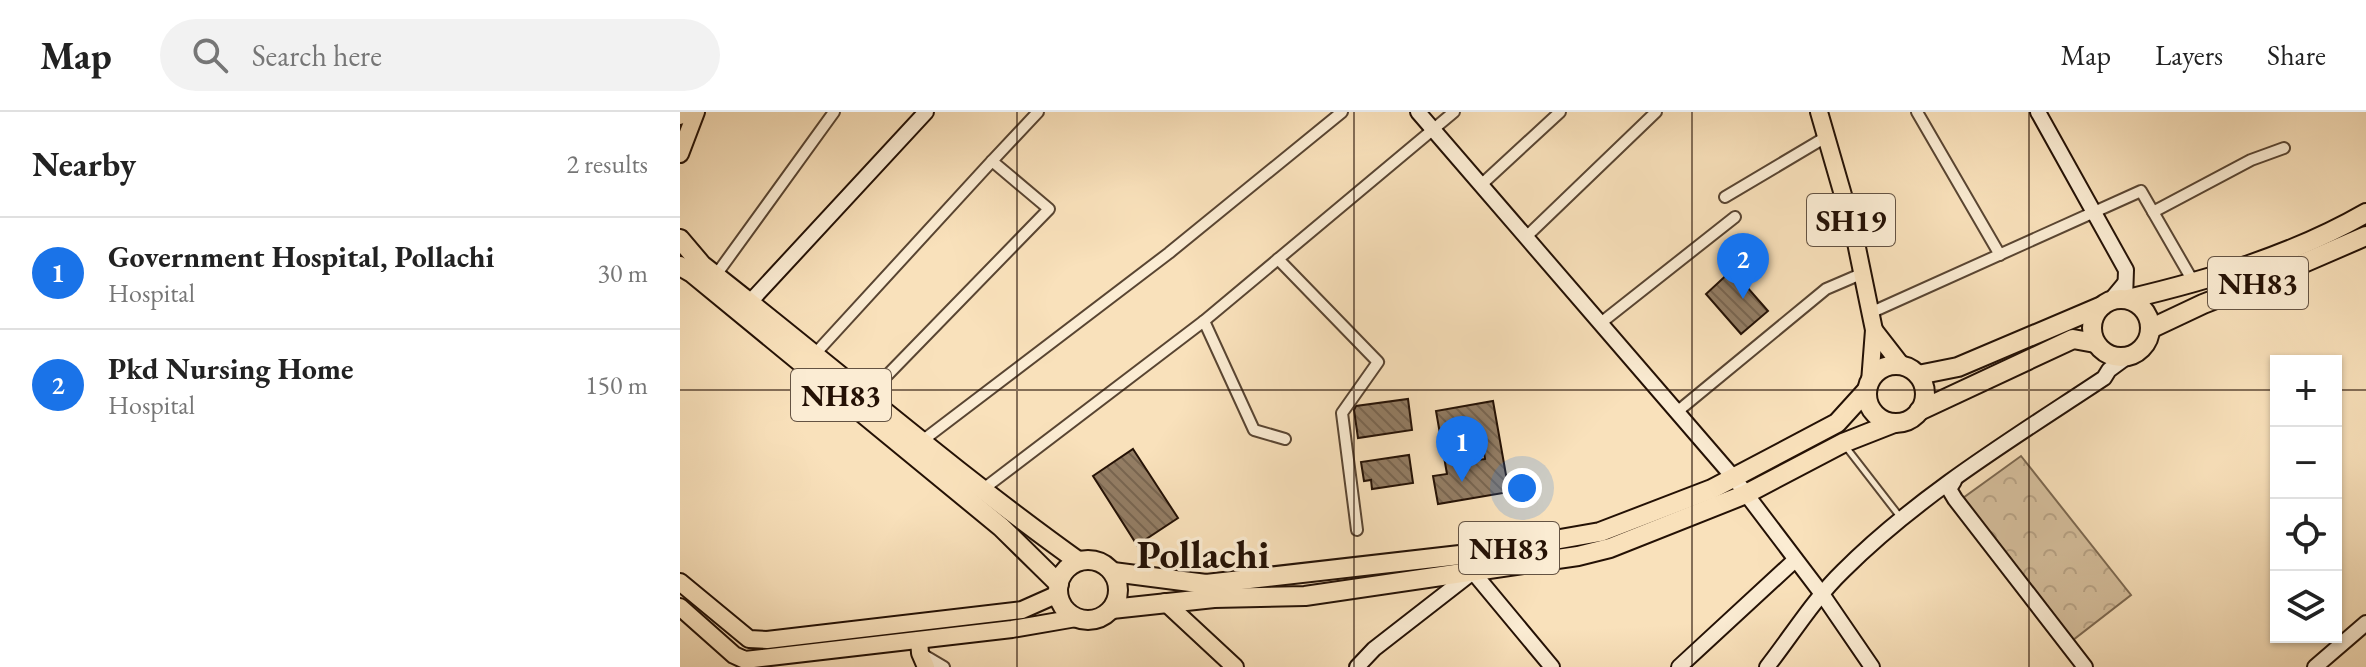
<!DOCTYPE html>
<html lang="en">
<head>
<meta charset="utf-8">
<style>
  :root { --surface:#fff; --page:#f2f2f2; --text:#222; --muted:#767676; --line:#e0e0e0; --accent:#1a73e8 }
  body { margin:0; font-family:"EB Garamond",serif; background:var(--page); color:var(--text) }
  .controls { position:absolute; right:24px; bottom:24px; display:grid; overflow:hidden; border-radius:0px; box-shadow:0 2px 6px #0004 }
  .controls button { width:72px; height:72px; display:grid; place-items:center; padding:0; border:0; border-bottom:2px solid var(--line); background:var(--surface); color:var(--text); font:40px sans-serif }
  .you { position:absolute; left:842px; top:376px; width:28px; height:28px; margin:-20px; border:6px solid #fff; border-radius:50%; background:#1a73e8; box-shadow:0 0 0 12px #1a73e833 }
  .badge { display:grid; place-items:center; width:52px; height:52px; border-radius:50%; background:var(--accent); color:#fff; font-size:26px; font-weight:700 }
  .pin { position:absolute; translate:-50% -66px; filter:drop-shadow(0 2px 4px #0008) }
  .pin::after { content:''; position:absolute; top:42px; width:28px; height:24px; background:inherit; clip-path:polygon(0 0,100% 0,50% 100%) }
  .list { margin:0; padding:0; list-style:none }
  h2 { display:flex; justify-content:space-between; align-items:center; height:104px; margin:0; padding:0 32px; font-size:34px }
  h2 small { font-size:26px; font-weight:400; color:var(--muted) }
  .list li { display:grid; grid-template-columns:52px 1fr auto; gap:24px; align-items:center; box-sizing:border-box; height:112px; padding:0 32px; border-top:2px solid var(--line) }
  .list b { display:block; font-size:30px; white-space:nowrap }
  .list p { margin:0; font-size:26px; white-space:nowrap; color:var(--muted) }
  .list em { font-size:26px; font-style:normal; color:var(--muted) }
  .icon { flex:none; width:44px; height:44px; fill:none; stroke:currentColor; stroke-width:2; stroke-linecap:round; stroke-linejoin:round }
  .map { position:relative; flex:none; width:1686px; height:555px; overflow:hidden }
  header { display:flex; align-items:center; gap:48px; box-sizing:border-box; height:112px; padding:0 40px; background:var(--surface); border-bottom:2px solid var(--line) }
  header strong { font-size:38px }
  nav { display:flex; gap:44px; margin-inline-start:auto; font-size:28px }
  .search { width:560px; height:72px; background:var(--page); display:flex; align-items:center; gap:20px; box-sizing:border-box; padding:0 28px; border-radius:44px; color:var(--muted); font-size:30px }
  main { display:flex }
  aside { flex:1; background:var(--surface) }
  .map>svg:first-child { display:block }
  .forest { fill:url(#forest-crowns); stroke:#7c6850; stroke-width:2 }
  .building { fill:url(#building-back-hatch); stroke:#241105; stroke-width:2; fill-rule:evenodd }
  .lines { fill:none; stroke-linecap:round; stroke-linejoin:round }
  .lane-casing { stroke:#594532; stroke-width:9 }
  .street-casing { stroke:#594532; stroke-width:14 }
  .secondary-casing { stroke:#241105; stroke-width:18 }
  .primary-casing { stroke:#241105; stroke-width:20 }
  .highway-casing { stroke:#241105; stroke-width:22 }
  .lane { stroke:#fbecd3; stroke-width:5 }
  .street { stroke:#fbecd3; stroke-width:10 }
  .secondary { stroke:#fbecd3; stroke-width:14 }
  .primary { stroke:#f9e1bb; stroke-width:16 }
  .highway { stroke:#f9e1bb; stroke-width:18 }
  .grid { fill:none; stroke:#241105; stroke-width:2; stroke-opacity:0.55 }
  .labels { text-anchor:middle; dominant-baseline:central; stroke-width:7; stroke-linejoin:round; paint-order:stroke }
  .shield { fill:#fbecd3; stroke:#645343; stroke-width:2 }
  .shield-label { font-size:30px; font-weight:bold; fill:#241105 }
  .district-label { font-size:40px; font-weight:bold; fill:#241105; stroke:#fbecd3 }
</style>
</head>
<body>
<header>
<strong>Map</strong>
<div class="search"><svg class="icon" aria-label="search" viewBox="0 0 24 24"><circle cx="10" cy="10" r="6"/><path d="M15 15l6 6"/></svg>Search here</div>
<nav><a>Map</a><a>Layers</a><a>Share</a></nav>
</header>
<main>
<aside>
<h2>Nearby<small>2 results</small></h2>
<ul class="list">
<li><span class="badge">1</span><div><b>Government Hospital, Pollachi</b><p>Hospital</p></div><em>30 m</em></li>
<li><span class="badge">2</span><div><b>Pkd Nursing Home</b><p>Hospital</p></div><em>150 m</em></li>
</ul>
</aside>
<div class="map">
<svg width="1686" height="555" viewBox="0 0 1686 555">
  <defs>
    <pattern id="forest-crowns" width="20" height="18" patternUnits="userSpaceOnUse" patternTransform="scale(2)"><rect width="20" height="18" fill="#d5be9c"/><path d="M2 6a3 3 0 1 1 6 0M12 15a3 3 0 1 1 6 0" fill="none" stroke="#b7a285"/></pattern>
    <pattern id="building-back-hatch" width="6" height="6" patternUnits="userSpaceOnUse" patternTransform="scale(2)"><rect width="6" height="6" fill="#937d64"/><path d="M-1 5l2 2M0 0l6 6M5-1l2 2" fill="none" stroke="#786550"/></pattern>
  </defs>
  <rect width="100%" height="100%" fill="#f9e1bb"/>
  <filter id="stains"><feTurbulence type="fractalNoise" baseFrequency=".0025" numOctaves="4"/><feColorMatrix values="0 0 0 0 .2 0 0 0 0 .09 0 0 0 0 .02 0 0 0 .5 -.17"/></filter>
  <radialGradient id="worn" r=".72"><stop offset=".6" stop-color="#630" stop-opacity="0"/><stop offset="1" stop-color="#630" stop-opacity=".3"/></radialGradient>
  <path class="forest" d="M 1341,344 L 1451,483 L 1393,528 L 1283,386 Z"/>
  <g class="building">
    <path d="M 1052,158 L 1088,199 L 1061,222 L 1026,182 Z"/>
    <path d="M 728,287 L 732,318 L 678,326 L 674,298 L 676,294 Z"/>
    <path d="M 813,289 L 829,380 L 758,392 L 753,364 L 767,362 L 756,299 ZM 802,327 L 805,347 L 784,350 L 781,330 Z"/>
    <path d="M 453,337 L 498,406 L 457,433 L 413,364 Z"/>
    <path d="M 729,343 L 733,371 L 692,377 L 691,368 L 684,369 L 681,350 Z"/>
  </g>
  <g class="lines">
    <g class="lane-casing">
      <path id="lane" d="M 1166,335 L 1221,406"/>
    </g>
    <g class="street-casing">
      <g id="street">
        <path d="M 1237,0 L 1320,143"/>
        <path d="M 312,49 L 358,0"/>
        <path d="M 802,72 L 880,0"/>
        <path d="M 1045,85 L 1146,25"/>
        <path d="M 1473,100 L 1571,48 L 1604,36"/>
        <path d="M 847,124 L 976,0"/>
        <path d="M 598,147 L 698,250 L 662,301 L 677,418"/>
        <path d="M 36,163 L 154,0"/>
        <path d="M 1190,201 L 1461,79 L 1514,171"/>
        <path d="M 524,209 L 574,318 L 605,327"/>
        <path d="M 922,210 L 1055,105"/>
        <path d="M 134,243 L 312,49 L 369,97 L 186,285"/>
        <path d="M 998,299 L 1146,177 L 1181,162"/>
        <path d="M 242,329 L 489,141 L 662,0"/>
        <path d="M 302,378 L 524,209 L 774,0"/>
        <path d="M 242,542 L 264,555"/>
      </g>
    </g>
    <g class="secondary-casing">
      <g id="secondary">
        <path d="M 738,0 L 1054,366 L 1142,482 L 1192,555"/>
        <path d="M 1358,0 L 1446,158 L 1445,187"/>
        <path d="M 1430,189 L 1445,171"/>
        <path d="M 70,190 L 246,0"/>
        <path d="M 1274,369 L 1269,377 L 1275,387 L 1405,555"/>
        <path d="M 677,555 L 694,537 L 793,460 L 872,555"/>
        <path d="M 999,555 L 1115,448"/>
        <path d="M 1087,555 C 1112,523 1134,487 1163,459 C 1239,383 1335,325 1424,266 L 1429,258 L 1448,244"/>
        <path d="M 1635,555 L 1686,511"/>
      </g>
    </g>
    <g class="primary-casing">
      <g id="primary">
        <path d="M 1139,0 L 1174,121 L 1194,218 L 1190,270"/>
        <path d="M 0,4 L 1,0"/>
        <path d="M 0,42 L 16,0"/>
        <path d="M 1194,218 L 1222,254"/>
        <path d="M 0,470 L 69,527 L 87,528 L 342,498 L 378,482"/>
        <path d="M 485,490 L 555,555"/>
        <path d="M 0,495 L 54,543 L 65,548 L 332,517 L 396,506"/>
        <path d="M 239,528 L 240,541 L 246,555"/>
      </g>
    </g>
    <g class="highway-casing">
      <g id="highway">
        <path d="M 0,127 L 22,153 C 148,251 268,356 398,449"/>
        <path d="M 0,154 L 12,161 L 321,415 L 379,472"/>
        <circle cx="1441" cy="216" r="29"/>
        <path d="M 1448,187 C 1529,168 1613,143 1686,101"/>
        <path d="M 1470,217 L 1523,192 L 1582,169 L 1686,124"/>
        <circle cx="1216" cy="282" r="29"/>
        <path d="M 1238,263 L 1278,255 L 1422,194"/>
        <path d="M 1239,299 L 1393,227 L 1415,231"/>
        <circle cx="408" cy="478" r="30"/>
        <path d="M 433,460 L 526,472 L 806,440 L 920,420 L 1032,377 L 1157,311 L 1187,278"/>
        <path d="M 432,497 L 534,486 L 625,484 L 898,444 L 930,436 L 1066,382 L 1163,331 L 1214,311"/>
      </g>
    </g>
    <use href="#lane" class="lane"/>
    <use href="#street" class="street"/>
    <use href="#secondary" class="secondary"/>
    <use href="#primary" class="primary"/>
    <use href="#highway" class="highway"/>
  </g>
  <path class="grid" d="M 337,0 L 337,555M 674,0 L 674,555M 1012,0 L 1012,555M 1349,0 L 1349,555M 0,278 L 1596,278M 1656,278 L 1686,278"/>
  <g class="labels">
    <g class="shield">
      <rect x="1127" y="82" width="88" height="52" rx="6"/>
      <rect x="1528" y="145" width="100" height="52" rx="6"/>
      <rect x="111" y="257" width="100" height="52" rx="6"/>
      <rect x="779" y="410" width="100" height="52" rx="6"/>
    </g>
    <g class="shield-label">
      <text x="1171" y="108">SH19</text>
      <text x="1578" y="171">NH83</text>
      <text x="161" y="283">NH83</text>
      <text x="829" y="436">NH83</text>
    </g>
    <g class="district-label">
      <text x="523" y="442">Pollachi</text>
    </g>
  </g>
  <rect width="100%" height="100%" filter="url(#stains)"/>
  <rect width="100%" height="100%" fill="url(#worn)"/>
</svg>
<div class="controls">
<button>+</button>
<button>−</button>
<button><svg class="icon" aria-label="locate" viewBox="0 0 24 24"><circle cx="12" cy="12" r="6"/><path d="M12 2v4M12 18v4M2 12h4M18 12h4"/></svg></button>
<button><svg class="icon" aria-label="layers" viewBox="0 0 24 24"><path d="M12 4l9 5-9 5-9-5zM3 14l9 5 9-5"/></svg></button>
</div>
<div class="you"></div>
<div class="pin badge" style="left:782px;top:370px">1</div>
<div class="pin badge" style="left:1063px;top:187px">2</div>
</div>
</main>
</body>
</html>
